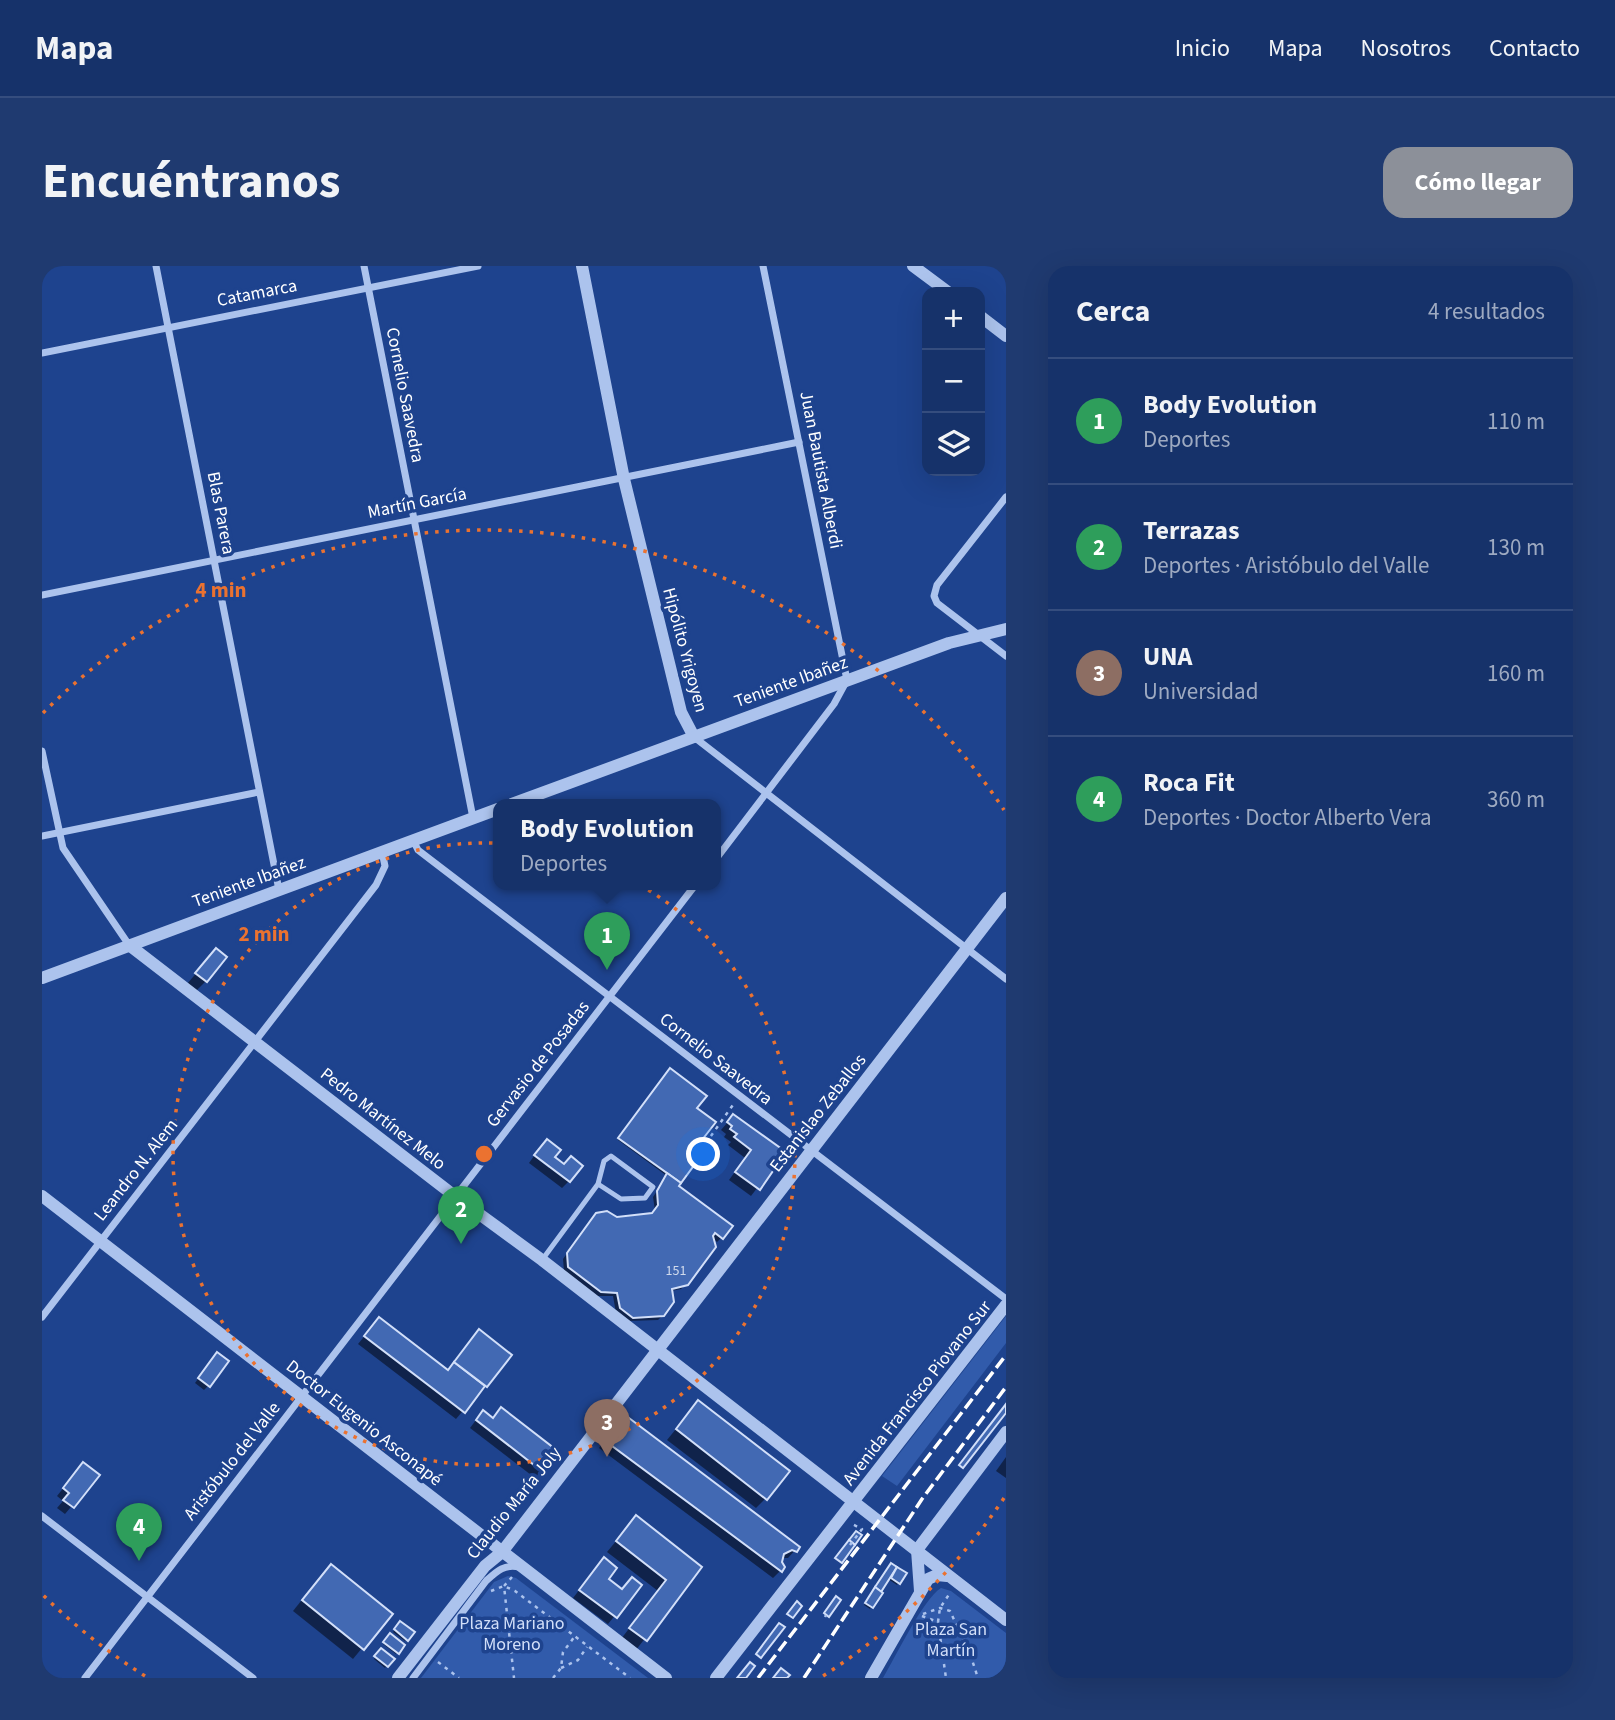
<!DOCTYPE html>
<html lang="es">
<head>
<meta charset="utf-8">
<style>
  :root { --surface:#16326a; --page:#1f3a70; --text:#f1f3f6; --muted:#9eaac1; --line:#354d7e; --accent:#8c9099 }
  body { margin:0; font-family:"Source Sans 3",sans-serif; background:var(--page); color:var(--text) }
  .controls { position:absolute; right:21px; top:21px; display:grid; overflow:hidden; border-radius:14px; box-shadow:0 7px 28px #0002 }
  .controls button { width:63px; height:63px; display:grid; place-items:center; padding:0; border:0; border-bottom:2px solid var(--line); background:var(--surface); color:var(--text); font:35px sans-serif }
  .you { position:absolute; left:662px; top:889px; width:24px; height:24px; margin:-18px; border:5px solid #fff; border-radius:50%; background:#1a73e8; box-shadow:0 0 0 10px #1a73e833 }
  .badge { display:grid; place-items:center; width:46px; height:46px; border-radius:50%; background:var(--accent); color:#fff; font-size:23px; font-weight:700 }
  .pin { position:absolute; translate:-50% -58px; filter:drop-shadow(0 2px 4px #0008) }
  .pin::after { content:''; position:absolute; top:37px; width:24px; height:21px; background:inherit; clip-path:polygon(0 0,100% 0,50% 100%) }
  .popup { position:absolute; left:451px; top:533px; width:228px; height:91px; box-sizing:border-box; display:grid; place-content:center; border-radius:14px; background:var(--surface); filter:drop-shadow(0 2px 5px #0005); font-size:23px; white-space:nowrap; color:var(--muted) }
  .popup b { font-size:26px; color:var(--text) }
  .popup::after { content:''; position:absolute; left:50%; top:100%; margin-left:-14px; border:14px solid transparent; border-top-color:var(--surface) }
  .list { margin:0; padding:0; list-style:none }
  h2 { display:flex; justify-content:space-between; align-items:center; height:91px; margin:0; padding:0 28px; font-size:30px }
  h2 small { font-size:23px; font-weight:400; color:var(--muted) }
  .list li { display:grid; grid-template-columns:46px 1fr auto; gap:21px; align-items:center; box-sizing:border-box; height:126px; padding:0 28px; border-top:2px solid var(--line) }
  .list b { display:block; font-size:26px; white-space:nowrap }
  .list p { margin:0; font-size:23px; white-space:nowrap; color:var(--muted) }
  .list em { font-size:23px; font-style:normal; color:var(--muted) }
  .icon { flex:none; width:38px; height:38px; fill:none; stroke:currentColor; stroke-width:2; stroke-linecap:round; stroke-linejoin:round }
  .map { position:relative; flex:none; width:964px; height:1412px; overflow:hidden; border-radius:21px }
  header { display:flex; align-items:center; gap:42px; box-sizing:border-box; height:98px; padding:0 35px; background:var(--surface); border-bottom:2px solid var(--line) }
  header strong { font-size:33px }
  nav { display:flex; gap:38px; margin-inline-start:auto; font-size:24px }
  .intro { display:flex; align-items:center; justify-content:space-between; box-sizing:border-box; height:168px; padding:0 42px }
  h1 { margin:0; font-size:49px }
  .button { padding:18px 32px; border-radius:21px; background:var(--accent); color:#fff; font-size:24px; font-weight:700 }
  main { display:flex; gap:42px; padding:0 42px }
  aside { flex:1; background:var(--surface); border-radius:21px; box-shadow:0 7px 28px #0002 }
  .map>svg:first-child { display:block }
  .green { fill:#315bab }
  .shadow { fill:#0007 }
  .building { fill:#4269b3; stroke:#d2dff9; stroke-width:2 }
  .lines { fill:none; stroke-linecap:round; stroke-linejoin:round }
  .path { stroke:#acc3ed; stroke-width:2.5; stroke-dasharray:3.5 5; stroke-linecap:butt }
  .service { stroke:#acc3ed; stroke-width:5 }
  .minor { stroke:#acc3ed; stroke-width:7 }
  .tertiary { stroke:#acc3ed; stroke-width:12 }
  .rail { stroke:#fff; stroke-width:3.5; stroke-dasharray:12 5; stroke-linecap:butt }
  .ring { fill:none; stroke:#eb7230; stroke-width:3.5; stroke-dasharray:3.5 7 }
  .labels { text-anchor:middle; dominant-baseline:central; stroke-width:7; stroke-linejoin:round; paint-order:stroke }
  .number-label { font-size:14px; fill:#d0daec }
  .street-label { font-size:18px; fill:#fff; stroke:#1e438e }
  .park-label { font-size:18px; fill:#d2dff9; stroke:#1e438e }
  .centre { fill:#eb7230; stroke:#1e438e; stroke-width:3.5 }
  .ring-label { font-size:21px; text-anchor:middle; font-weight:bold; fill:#eb7230; stroke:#1e438e; stroke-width:7; stroke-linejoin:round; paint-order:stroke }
</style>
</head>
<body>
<header>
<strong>Mapa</strong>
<nav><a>Inicio</a><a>Mapa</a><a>Nosotros</a><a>Contacto</a></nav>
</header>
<div class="intro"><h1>Encuéntranos</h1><a class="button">Cómo llegar</a></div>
<main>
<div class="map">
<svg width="964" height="1412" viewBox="0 0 964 1412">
  <rect width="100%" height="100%" fill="#1e438e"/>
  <g class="green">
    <path d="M 964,1050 L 964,1077 L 855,1220 L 840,1210 Z"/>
    <path d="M 466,1310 L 474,1312 L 606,1412 L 379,1412 L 452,1316 Z"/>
    <path d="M 899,1322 L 909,1325 L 964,1367 L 964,1412 L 841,1412 C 853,1392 881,1333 899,1322 Z"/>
  </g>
  <g class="shadow">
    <path d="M 174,684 L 164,715 L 154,725 L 145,718 Z"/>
    <path d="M 628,804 L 653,842 L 657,874 L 665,880 L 634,920 L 680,971 L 675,976 L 670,972 L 644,1018 L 639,1023 L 629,1025 L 621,1049 L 616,1054 L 586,1055 L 574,1047 L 571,1030 L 554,1030 L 522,1005 L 521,993 L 549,954 L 610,949 L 613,945 L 611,931 L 625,910 L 576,874 Z"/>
    <path d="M 691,850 L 742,887 L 709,930 L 687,914 L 703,892 L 686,879 L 689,876 L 682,871 L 684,868 L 679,864 Z"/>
    <path d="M 492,890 L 507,902 L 511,891 L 527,915 L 520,922 L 487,897 Z"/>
    <path d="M 330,1061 L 405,1105 L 437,1065 L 468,1089 L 414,1153 L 316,1078 Z"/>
    <path d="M 171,1092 L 167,1119 L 162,1124 L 153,1117 Z"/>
    <path d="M 656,1136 L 724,1232 L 714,1242 L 625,1174 Z"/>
    <path d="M 434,1154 L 500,1205 L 493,1212 L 428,1162 Z"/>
    <path d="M 576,1158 L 755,1282 L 746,1292 L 739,1292 L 738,1305 L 731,1312 L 557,1182 Z"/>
    <path d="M 964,1191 L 964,1212 L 954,1205 Z"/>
    <path d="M 34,1206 L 56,1209 L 23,1248 L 15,1242 L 21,1235 L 15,1230 Z"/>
    <path d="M 594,1251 L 658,1301 L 594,1384 L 579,1373 L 616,1325 L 565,1286 Z"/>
    <path d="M 850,1299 L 863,1308 L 855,1319 L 846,1313 L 828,1343 L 822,1339 Z"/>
    <path d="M 555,1301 L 564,1313 L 579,1325 L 598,1319 L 566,1358 L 531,1332 Z"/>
    <path d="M 279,1310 L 348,1348 L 311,1393 L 251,1345 Z"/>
    <path d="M 358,1357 L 370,1367 L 363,1375 L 351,1366 Z"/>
    <path d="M 348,1370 L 361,1380 L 354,1388 L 341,1378 Z"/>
    <path d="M 339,1384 L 350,1393 L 343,1402 L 332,1393 Z"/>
  </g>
  <g class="building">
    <path d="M 174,682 L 185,691 L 165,716 L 153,707 Z"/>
    <path d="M 628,802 L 665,830 L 655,842 L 674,856 L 660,874 L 667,879 L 639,917 L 576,872 Z"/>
    <path d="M 691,848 L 744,886 L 718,924 L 693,906 L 709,884 L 692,871 L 695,868 L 688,863 L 690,860 L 685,856 Z"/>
    <path d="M 505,873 L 519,884 L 513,891 L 522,898 L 529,890 L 541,900 L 528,916 L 492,889 Z"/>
    <path d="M 625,907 L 639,917 L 637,920 L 691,960 L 681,973 L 673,967 L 671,970 L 674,981 L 646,1019 L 630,1023 L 632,1036 L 622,1050 L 591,1052 L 578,1042 L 575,1027 L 559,1026 L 526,1001 L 525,987 L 554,947 L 565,945 L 575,951 L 610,947 L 616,939 L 615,925 Z"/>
    <path d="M 337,1051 L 406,1104 L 412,1096 L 443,1120 L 423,1147 L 322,1070 Z"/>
    <path d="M 437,1063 L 470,1089 L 445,1121 L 412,1096 Z"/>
    <path d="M 175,1086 L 187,1095 L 168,1121 L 156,1112 Z"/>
    <path d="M 656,1134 L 748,1205 L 725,1234 L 634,1163 Z"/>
    <path d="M 964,1138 L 964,1147 L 921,1202 L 917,1199 Z"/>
    <path d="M 459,1141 L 517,1186 L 501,1206 L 434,1154 L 441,1144 L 451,1152 Z"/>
    <path d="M 583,1149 L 758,1281 L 755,1286 L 750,1284 L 742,1288 L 740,1296 L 743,1301 L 740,1306 L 562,1174 Z"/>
    <path d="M 41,1196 L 58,1209 L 32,1242 L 21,1234 L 27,1227 L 21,1222 Z"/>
    <path d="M 594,1249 L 660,1301 L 605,1375 L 587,1362 L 624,1314 L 574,1275 Z"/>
    <path d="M 814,1265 L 820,1269 L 813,1279 L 807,1274 Z"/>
    <path d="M 807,1274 L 813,1279 L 800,1297 L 793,1292 Z"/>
    <path d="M 562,1291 L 575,1302 L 567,1313 L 580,1323 L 590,1311 L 600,1319 L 575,1352 L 537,1324 Z"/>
    <path d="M 849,1297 L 855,1301 L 839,1326 L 833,1321 Z"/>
    <path d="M 289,1298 L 351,1348 L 322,1384 L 260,1334 Z"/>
    <path d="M 855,1301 L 865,1307 L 858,1318 L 849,1312 Z"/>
    <path d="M 833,1321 L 841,1327 L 831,1342 L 823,1337 Z"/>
    <path d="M 794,1330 L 799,1334 L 787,1351 L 782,1347 Z"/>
    <path d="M 755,1335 L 760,1340 L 751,1352 L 745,1348 Z"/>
    <path d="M 358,1355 L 373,1366 L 366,1375 L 352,1363 Z"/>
    <path d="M 737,1357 L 743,1361 L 719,1392 L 714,1388 Z"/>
    <path d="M 348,1367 L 363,1379 L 357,1388 L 341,1376 Z"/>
    <path d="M 339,1382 L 353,1393 L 346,1401 L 332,1390 Z"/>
    <path d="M 708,1396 L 713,1400 L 704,1412 L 695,1412 Z"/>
    <path d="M 739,1402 L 748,1409 L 745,1412 L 731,1412 Z"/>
  </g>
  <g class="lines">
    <g class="path">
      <path d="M 664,877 L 693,836"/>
      <path d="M 808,1279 L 820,1263 L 810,1258"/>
      <path d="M 470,1311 L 462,1320 L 472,1412"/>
      <path d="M 449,1325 L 462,1320 L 473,1325 L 588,1412"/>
      <path d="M 881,1348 L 898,1342 L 908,1345 L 928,1388 L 936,1412"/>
      <path d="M 880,1350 L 896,1356 L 904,1412"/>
      <path d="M 783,1351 L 784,1349"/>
      <path d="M 896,1356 L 898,1342 L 908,1327"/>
      <path d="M 396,1396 L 417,1412"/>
      <path d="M 519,1402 L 536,1394 L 545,1381"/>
      <path d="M 511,1412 L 519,1402 L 521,1386 L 533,1370"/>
    </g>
    <path class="service" d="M 500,994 L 556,918 L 579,933 L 603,932 L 611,921 L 569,890 L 562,895 L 556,918"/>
    <g class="minor">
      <path d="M 114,0 L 237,624"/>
      <path d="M 322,0 L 431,552"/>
      <path d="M 0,87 L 436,0"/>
      <path d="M 964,231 L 895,319 L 892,330 L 895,337 L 964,390"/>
      <path d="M 0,329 L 757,176"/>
      <path d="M 652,471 L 964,713"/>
      <path d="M 0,485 L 21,582 L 87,679"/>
      <path d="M 0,570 L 217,526"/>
      <path d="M 371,574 L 376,584 L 389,594 L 964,1033"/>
      <path d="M 674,593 L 792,438 L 805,414 L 721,0"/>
      <path d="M 0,1051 L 334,619 L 343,600 L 340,586"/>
      <path d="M 0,1250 L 211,1412"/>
      <path d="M 43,1412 L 654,618"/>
      <path d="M 371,1412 L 444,1315 C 455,1305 462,1298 477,1301"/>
    </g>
    <g class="tertiary">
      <path d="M 540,0 L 582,213 L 639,446 L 652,471"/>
      <path d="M 871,0 L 906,26"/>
      <path d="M 938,50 L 964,70"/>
      <path d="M 470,538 L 907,377 L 964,363"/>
      <path d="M 87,679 L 414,931 L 500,994 L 964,1354"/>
      <path d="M 0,712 L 456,543"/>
      <path d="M 0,930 L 624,1412"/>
      <path d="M 875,1284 L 964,1166"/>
      <path d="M 875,1284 L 878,1325"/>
      <path d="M 356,1412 L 443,1300 L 460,1286 L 964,632"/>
      <path d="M 674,1412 L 964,1039"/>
      <path d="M 829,1412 L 886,1313 L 895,1309 L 905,1310"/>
    </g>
    <g class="rail">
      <path d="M 716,1412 L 964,1089"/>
      <path d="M 762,1412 L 880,1233 L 964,1121"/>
    </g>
  </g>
  <g class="ring">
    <circle cx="442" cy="888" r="311"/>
    <path d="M962 1232A623 623 0 0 1 781 1410M103 1410A623 623 0 0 1 1 1329M1 447A623 623 0 0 1 962 544"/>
  </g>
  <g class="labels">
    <g class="number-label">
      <text x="634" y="1005">151</text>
    </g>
    <g class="street-label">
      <text transform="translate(215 27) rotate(-11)">Catamarca</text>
      <text transform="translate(363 129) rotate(79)">Cornelio Saavedra</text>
      <text transform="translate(779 204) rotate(79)">Juan Bautista Alberdi</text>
      <text transform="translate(375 237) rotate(-11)">Martín García</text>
      <text transform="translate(179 247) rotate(79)">Blas Parera</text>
      <text transform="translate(643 384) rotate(75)">Hipólito Yrigoyen</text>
      <text transform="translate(749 416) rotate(-20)">Teniente Ibañez</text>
      <text transform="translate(207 616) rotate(-20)">Teniente Ibañez</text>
      <text transform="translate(674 793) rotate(38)">Cornelio Saavedra</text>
      <text transform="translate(496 798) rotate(-52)">Gervasio de Posadas</text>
      <text transform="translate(776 847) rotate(-52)">Estanislao Zeballos</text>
      <text transform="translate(341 853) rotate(38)">Pedro Martínez Melo</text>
      <text transform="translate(94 904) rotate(-52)">Leandro N. Alem</text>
      <text transform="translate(875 1127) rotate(-52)">Avenida Francisco Piovano Sur</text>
      <text transform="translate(322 1157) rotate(38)">Doctor Eugenio Asconapé</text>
      <text transform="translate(190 1195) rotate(-52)">Aristóbulo del Valle</text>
      <text transform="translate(472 1237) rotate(-51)">Claudio María Joly</text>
    </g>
    <g class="park-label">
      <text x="470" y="1357">Plaza Mariano<tspan x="470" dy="21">Moreno</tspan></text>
      <text x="909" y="1363">Plaza San<tspan x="909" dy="21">Martín</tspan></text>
    </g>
  </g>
  <circle cx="442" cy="888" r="10" class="centre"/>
  <g class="ring-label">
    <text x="179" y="331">4 min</text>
    <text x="222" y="675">2 min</text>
  </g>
</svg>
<div class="controls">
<button>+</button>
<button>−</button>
<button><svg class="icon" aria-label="layers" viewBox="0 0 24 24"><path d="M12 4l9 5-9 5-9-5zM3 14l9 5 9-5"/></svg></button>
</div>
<div class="you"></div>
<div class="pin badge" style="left:565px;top:704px;background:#2e9e5b">1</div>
<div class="popup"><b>Body Evolution</b>Deportes</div>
<div class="pin badge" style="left:419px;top:978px;background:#2e9e5b">2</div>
<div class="pin badge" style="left:565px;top:1191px;background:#8d6e63">3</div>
<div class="pin badge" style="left:97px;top:1295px;background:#2e9e5b">4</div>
</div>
<aside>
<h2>Cerca<small>4 resultados</small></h2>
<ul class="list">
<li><span class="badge" style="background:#2e9e5b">1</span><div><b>Body Evolution</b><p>Deportes</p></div><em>110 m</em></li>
<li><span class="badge" style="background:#2e9e5b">2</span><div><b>Terrazas</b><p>Deportes · Aristóbulo del Valle</p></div><em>130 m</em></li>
<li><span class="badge" style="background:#8d6e63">3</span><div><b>UNA</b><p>Universidad</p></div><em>160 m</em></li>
<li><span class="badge" style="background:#2e9e5b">4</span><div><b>Roca Fit</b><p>Deportes · Doctor Alberto Vera</p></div><em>360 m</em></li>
</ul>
</aside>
</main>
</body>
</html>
